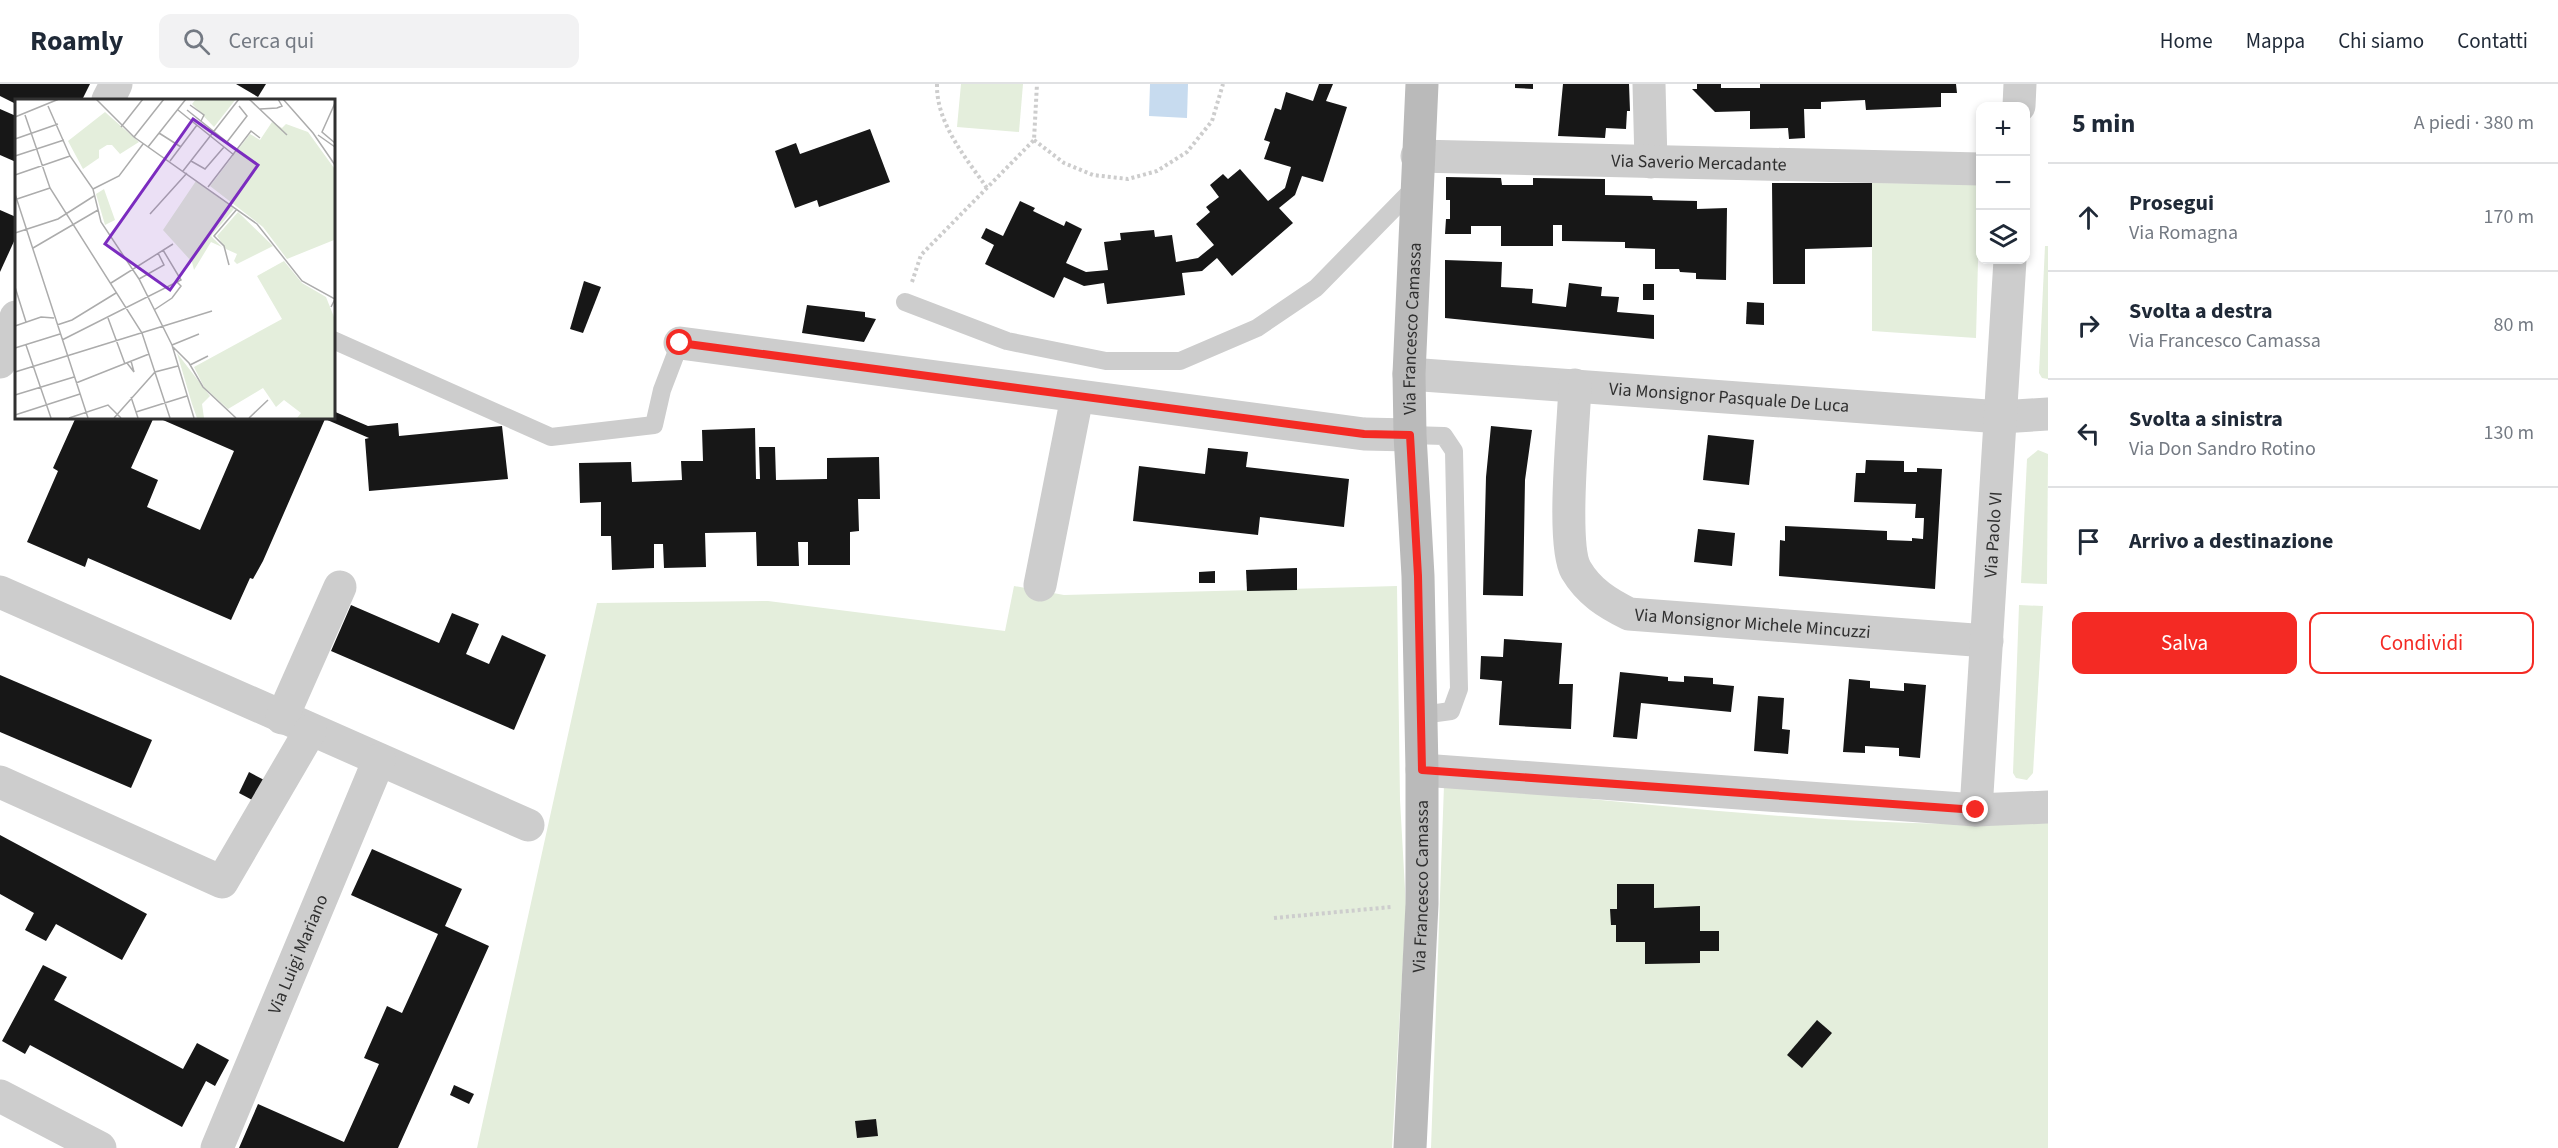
<!DOCTYPE html>
<html lang="it">
<head>
<meta charset="utf-8">
<style>
  :root { --surface:#fff; --page:#f2f2f3; --text:#1f2937; --muted:#747a83; --line:#e0e1e3; --accent:#f42a24 }
  body { margin:0; font-family:"Source Sans 3",sans-serif; background:var(--page); color:var(--text) }
  .controls { position:absolute; right:18px; top:18px; display:grid; overflow:hidden; border-radius:12px; box-shadow:0 3px 9px #0003 }
  .controls button { width:54px; height:54px; display:grid; place-items:center; padding:0; border:0; border-bottom:2px solid var(--line); background:var(--surface); color:var(--text); font:30px sans-serif }
  .stop { position:absolute; width:18px; height:18px; margin:-14px; border:4px solid #f42a24; border-radius:50%; background:#fff }
  .stop.end { background:#f42a24; border-color:#fff; box-shadow:0 2px 6px #0008 }
  .list { margin:0; padding:0; list-style:none }
  h2 { display:flex; justify-content:space-between; align-items:center; height:78px; margin:0; padding:0 24px; font-size:26px }
  h2 small { font-size:20px; font-weight:400; color:var(--muted) }
  .list li { display:grid; grid-template-columns:39px 1fr auto; gap:18px; align-items:center; box-sizing:border-box; height:108px; padding:0 24px; border-top:2px solid var(--line) }
  .list b { display:block; font-size:22px; white-space:nowrap }
  .list p { margin:0; font-size:20px; white-space:nowrap; color:var(--muted) }
  .list em { font-size:20px; font-style:normal; color:var(--muted) }
  .actions { display:flex; gap:12px; padding:18px 24px }
  .actions a { flex:1; padding:14px 0; border:2px solid var(--accent); border-radius:12px; text-align:center; font-size:21px; color:var(--accent) }
  .actions .main { background:var(--accent); color:#fff }
  .icon { flex:none; width:33px; height:33px; fill:none; stroke:currentColor; stroke-width:2; stroke-linecap:round; stroke-linejoin:round }
  .map { position:relative; flex:none; width:2048px; height:1064px; overflow:hidden }
  header { display:flex; align-items:center; gap:36px; box-sizing:border-box; height:84px; padding:0 30px; background:var(--surface); border-bottom:2px solid var(--line) }
  header strong { font-size:28px }
  nav { display:flex; gap:33px; margin-inline-start:auto; font-size:21px }
  .search { width:420px; height:54px; background:var(--page); display:flex; align-items:center; gap:15px; box-sizing:border-box; padding:0 21px; border-radius:12px; color:var(--muted); font-size:22px }
  main { display:flex }
  aside { flex:1; background:var(--surface) }
  .map>svg:first-child { display:block }
  .green { fill:#e4eedc }
  .water { fill:#c7dbef }
  .building { fill:#171717 }
  .lines { fill:none; stroke-linecap:round; stroke-linejoin:round }
  .path { stroke:#cdcdcd; stroke-width:4; stroke-dasharray:3 3; stroke-linecap:butt }
  .lane { stroke:#cdcdcd; stroke-width:18 }
  .street { stroke:#cdcdcd; stroke-width:33 }
  .secondary { stroke:#bababa; stroke-width:33 }
  .route { stroke:#f42a24; stroke-width:8 }
  .labels { text-anchor:middle; dominant-baseline:central; stroke-width:6; stroke-linejoin:round; paint-order:stroke }
  .street-label { font-size:18px; fill:#303030; stroke:#fff }
  .inset-road { fill:none; stroke:#acacac; stroke-width:1.5 }
  .view { fill:#7b2cbf; fill-opacity:0.15; stroke:#7b2cbf; stroke-width:3 }
  .inset-edge { fill:none; stroke:#303030; stroke-width:3 }
</style>
</head>
<body>
<header>
<strong>Roamly</strong>
<div class="search"><svg class="icon" aria-label="search" viewBox="0 0 24 24"><circle cx="10" cy="10" r="6"/><path d="M15 15l6 6"/></svg>Cerca qui</div>
<nav><a>Home</a><a>Mappa</a><a>Chi siamo</a><a>Contatti</a></nav>
</header>
<main>
<div class="map">
<svg width="2048" height="1064" viewBox="0 0 2048 1064">
  <rect width="100%" height="100%" fill="#fff"/>
  <g class="green">
    <path d="M 961,0 L 1023,0 L 1019,48 L 957,43 Z"/>
    <path d="M 1872,99 L 1980,100 L 1976,254 L 1872,247 Z"/>
    <path d="M 2045,162 L 2048,162 L 2048,295 L 2042,294 L 2039,289 Z"/>
    <path d="M 2038,366 L 2048,370 L 2047,500 L 2021,499 L 2027,375 Z"/>
    <path d="M 1014,502 L 1064,511 L 1397,502 L 1400,716 L 1406,823 L 1392,1064 L 477,1064 L 597,519 L 768,517 L 1005,547 Z"/>
    <path d="M 2019,521 L 2043,522 L 2033,689 L 2027,696 L 2016,694 L 2013,689 Z"/>
    <path d="M 1444,701 C 1644,719 1847,746 2048,739 L 2048,1064 L 1431,1064 Z"/>
  </g>
  <path class="water" d="M 1150,0 L 1188,0 L 1187,34 L 1149,32 Z"/>
  <g class="building">
    <path d="M 0,0 L 90,0 L 82,16 L 16,16 L 16,20 L 0,12 Z"/>
    <path d="M 236,0 L 266,0 L 258,13 Z"/>
    <path d="M 1319,0 L 1333,0 L 1326,17 L 1347,23 L 1323,98 L 1302,92 L 1295,111 L 1279,124 L 1293,139 L 1232,192 L 1217,174 L 1202,187 L 1182,189 L 1185,211 L 1107,220 L 1104,199 L 1084,202 L 1064,193 L 1054,214 L 985,180 L 994,161 L 981,154 L 986,144 L 1003,152 L 1020,117 L 1035,124 L 1033,127 L 1064,142 L 1066,137 L 1082,145 L 1066,179 L 1086,188 L 1108,186 L 1104,158 L 1121,156 L 1120,149 L 1154,146 L 1155,153 L 1172,151 L 1176,178 L 1198,174 L 1214,161 L 1196,140 L 1210,128 L 1206,123 L 1219,113 L 1210,101 L 1223,90 L 1228,95 L 1240,85 L 1268,117 L 1285,104 L 1291,83 L 1264,75 L 1270,58 L 1264,56 L 1275,24 L 1281,26 L 1286,8 L 1313,17 Z"/>
    <path d="M 1515,0 L 1533,0 L 1533,5 L 1515,4 Z"/>
    <path d="M 1563,0 L 1629,0 L 1630,27 L 1627,27 L 1626,45 L 1606,44 L 1605,54 L 1558,52 Z"/>
    <path d="M 1697,0 L 1721,0 L 1721,4 L 1760,4 L 1760,0 L 1956,0 L 1957,9 L 1941,9 L 1941,23 L 1866,26 L 1865,16 L 1821,18 L 1821,25 L 1804,25 L 1805,54 L 1789,55 L 1788,44 L 1750,45 L 1750,27 L 1715,28 L 1692,5 L 1697,5 Z"/>
    <path d="M 0,25 L 16,32 L 16,78 L 0,71 Z"/>
    <path d="M 870,45 L 890,98 L 819,123 L 817,116 L 795,124 L 775,67 L 796,59 L 800,70 Z"/>
    <path d="M 1446,93 L 1501,94 L 1502,101 L 1533,101 L 1533,94 L 1605,95 L 1605,111 L 1652,112 L 1653,116 L 1697,117 L 1697,125 L 1727,124 L 1726,196 L 1696,195 L 1696,189 L 1680,188 L 1679,185 L 1655,185 L 1655,165 L 1625,164 L 1625,158 L 1562,157 L 1562,141 L 1553,141 L 1553,162 L 1501,162 L 1501,142 L 1471,142 L 1471,150 L 1445,150 L 1446,135 L 1450,135 L 1450,116 L 1446,116 Z"/>
    <path d="M 1772,99 L 1872,99 L 1872,163 L 1805,165 L 1805,200 L 1773,200 Z"/>
    <path d="M 0,126 L 16,133 L 16,153 L 0,188 Z"/>
    <path d="M 1445,176 L 1502,178 L 1501,203 L 1533,205 L 1532,219 L 1566,223 L 1569,199 L 1602,203 L 1601,212 L 1619,213 L 1617,228 L 1654,231 L 1654,255 L 1445,234 Z"/>
    <path d="M 584,197 L 601,203 L 583,249 L 570,245 Z"/>
    <rect x="1643" y="200" width="11" height="16"/>
    <path d="M 1747,218 L 1764,219 L 1764,241 L 1746,240 Z"/>
    <path d="M 807,221 L 865,228 L 865,233 L 876,235 L 864,258 L 802,249 Z"/>
    <path d="M 333,327 L 368,342 L 398,339 L 399,352 L 502,342 L 508,395 L 369,407 L 365,355 L 369,354 L 325,335 L 263,477 L 253,495 L 250,494 L 231,536 L 88,474 L 85,483 L 27,458 L 58,387 L 53,384 L 76,333 L 154,333 L 131,384 L 158,396 L 147,423 L 200,446 L 234,367 L 156,333 L 333,333 Z"/>
    <path d="M 1491,342 L 1532,346 L 1525,396 L 1523,512 L 1483,511 L 1486,393 Z"/>
    <path d="M 755,344 L 756,395 L 760,395 L 759,363 L 775,363 L 776,396 L 827,395 L 827,374 L 879,373 L 880,415 L 858,415 L 859,447 L 850,448 L 850,481 L 808,481 L 808,458 L 798,458 L 799,482 L 757,482 L 756,448 L 705,449 L 706,483 L 664,484 L 663,460 L 654,460 L 654,484 L 612,486 L 611,452 L 601,452 L 601,418 L 580,419 L 579,379 L 631,378 L 632,398 L 682,396 L 681,377 L 703,377 L 702,346 Z"/>
    <path d="M 1708,351 L 1754,356 L 1749,401 L 1703,396 Z"/>
    <path d="M 1208,364 L 1248,368 L 1246,383 L 1349,395 L 1344,443 L 1260,433 L 1258,451 L 1133,437 L 1139,382 L 1205,390 Z"/>
    <path d="M 1866,376 L 1904,377 L 1904,388 L 1917,388 L 1917,384 L 1942,385 L 1935,505 L 1779,492 L 1780,456 L 1785,457 L 1785,442 L 1887,447 L 1887,456 L 1912,457 L 1912,454 L 1923,455 L 1924,434 L 1915,434 L 1916,420 L 1854,418 L 1856,389 L 1865,389 Z"/>
    <path d="M 1698,445 L 1735,449 L 1732,482 L 1694,478 Z"/>
    <path d="M 1297,484 L 1297,506 L 1247,507 L 1246,486 Z"/>
    <path d="M 1215,487 L 1215,499 L 1199,499 L 1199,488 Z"/>
    <path d="M 351,521 L 439,559 L 452,529 L 479,540 L 466,570 L 489,580 L 502,551 L 546,571 L 514,646 L 331,567 Z"/>
    <path d="M 1504,555 L 1562,559 L 1559,600 L 1573,600 L 1571,645 L 1499,641 L 1502,597 L 1480,595 L 1481,572 L 1503,573 Z"/>
    <path d="M 1620,588 L 1668,593 L 1668,597 L 1684,598 L 1684,592 L 1713,594 L 1713,600 L 1734,602 L 1731,628 L 1641,619 L 1637,655 L 1613,653 Z"/>
    <path d="M 0,591 L 152,656 L 131,704 L 0,648 Z"/>
    <path d="M 1849,595 L 1870,597 L 1870,604 L 1904,607 L 1904,599 L 1926,601 L 1920,674 L 1899,672 L 1899,664 L 1865,662 L 1865,669 L 1843,668 Z"/>
    <path d="M 1758,612 L 1784,614 L 1782,645 L 1790,646 L 1788,670 L 1754,667 Z"/>
    <path d="M 249,688 L 266,697 L 256,718 L 239,709 Z"/>
    <path d="M 0,751 L 147,830 L 122,876 L 56,840 L 46,857 L 25,846 L 34,829 L 0,810 Z"/>
    <path d="M 372,765 L 462,805 L 445,842 L 489,862 L 398,1064 L 239,1064 L 258,1020 L 344,1058 L 379,980 L 364,974 L 387,922 L 402,929 L 438,850 L 351,811 Z"/>
    <path d="M 1617,800 L 1654,800 L 1654,824 L 1700,822 L 1700,847 L 1719,847 L 1719,867 L 1700,867 L 1700,879 L 1645,880 L 1645,858 L 1616,858 L 1616,841 L 1611,841 L 1610,825 L 1617,825 Z"/>
    <path d="M 43,881 L 67,893 L 54,916 L 183,985 L 197,959 L 229,976 L 215,1002 L 206,997 L 182,1043 L 30,961 L 25,970 L 2,957 Z"/>
    <path d="M 1817,936 L 1832,949 L 1802,984 L 1787,971 Z"/>
    <path d="M 454,1001 L 474,1010 L 469,1020 L 450,1011 Z"/>
    <path d="M 876,1035 L 878,1052 L 857,1054 L 855,1037 Z"/>
  </g>
  <g class="lines">
    <g class="path">
      <path d="M 937,0 C 936,39 966,74 987,104"/>
      <path d="M 1034,56 L 1064,79 L 1093,91 L 1128,95 L 1157,87 L 1187,68 L 1212,37 L 1223,0"/>
      <path d="M 912,198 L 921,171 L 1034,56 L 1037,0"/>
      <path d="M 1274,834 L 1391,823"/>
    </g>
    <g class="lane">
      <path d="M 905,218 L 1007,257 L 1106,277 L 1180,277 L 1257,244 L 1316,204 L 1416,102"/>
      <path d="M 333,256 L 551,353 L 654,341 L 662,306 L 680,259"/>
      <path d="M 1410,351 L 1444,352 L 1454,367 L 1459,605 L 1451,627 L 1422,631"/>
    </g>
    <g class="street">
      <path d="M 1649,0 L 1651,78"/>
      <path d="M 108,16 L 116,0"/>
      <path d="M 2019,22 L 2020,0"/>
      <path id="s1" d="M 1417,72 L 1980,85"/>
      <path d="M 680,259 L 1364,350 L 1410,351"/>
      <path d="M 0,278 L 16,233"/>
      <path id="s2" d="M 1409,290 L 2001,333 L 2048,330"/>
      <path id="s3" d="M 1575,301 C 1574,338 1561,460 1576,486 C 1589,508 1607,519 1629,530 L 1987,557"/>
      <path d="M 1040,501 L 1077,313"/>
      <path d="M 0,508 L 528,741"/>
      <path d="M 282,634 L 340,503"/>
      <path d="M 1422,686 L 1976,726 L 2048,723"/>
      <path d="M 0,698 L 222,798 L 310,647"/>
      <path id="s4" d="M 1976,726 L 2010,176"/>
      <path d="M 0,1012 L 100,1064"/>
      <path id="s5" d="M 217,1064 L 379,676"/>
    </g>
    <path class="secondary" id="s6" d="M 1410,1064 L 1422,820 L 1422,686 L 1418,492 L 1410,351 L 1409,290 L 1422,0"/>
  </g>
  <g class="lines">
    <path class="route" d="M 680,259 L 1364,350 L 1410,351 L 1418,492 L 1422,686 L 1976,726"/>
  </g>
  <g class="labels">
    <g class="street-label">
      <text stroke="none"><textPath href="#s1" startOffset="282">Via Saverio Mercadante</textPath></text>
      <text stroke="none"><textPath href="#s6" startOffset="820">Via Francesco Camassa</textPath></text>
      <text stroke="none"><textPath href="#s2" startOffset="321">Via Monsignor Pasquale De Luca</textPath></text>
      <text stroke="none"><textPath href="#s4" startOffset="276">Via Paolo VI</textPath></text>
      <text stroke="none"><textPath href="#s3" startOffset="380">Via Monsignor Michele Mincuzzi</textPath></text>
      <text stroke="none"><textPath href="#s6" startOffset="262">Via Francesco Camassa</textPath></text>
      <text stroke="none"><textPath href="#s5" startOffset="210">Via Luigi Mariano</textPath></text>
    </g>
  </g>
  <g transform="translate(15 15)">
    <rect width="320" height="320" fill="#fff"/>
    <path d="M 181,0 L 221,0 L 199,28 L 177,5 ZM 90,13 L 124,43 L 105,55 L 97,46 L 92,46 L 84,51 L 84,59 L 68,70 L 53,42 ZM 257,23 L 267,29 L 271,25 L 293,33 L 319,69 L 319,141 L 272,160 L 248,128 L 195,87 L 235,35 L 245,41 ZM 181,82 L 219,110 L 196,137 L 207,148 L 196,143 L 179,171 L 177,163 L 148,131 ZM 89,90 L 100,121 L 90,126 L 81,95 ZM 223,113 L 258,147 L 222,165 L 219,162 L 222,155 L 211,150 L 202,137 ZM 269,162 L 287,184 L 311,198 L 319,218 L 319,319 L 282,319 L 286,314 L 269,301 L 261,308 L 248,289 L 213,310 L 189,288 L 179,268 L 267,220 L 242,177 ZM 162,254 L 195,297 L 187,305 L 189,319 L 182,319 L 177,305 Z" fill="#e4eedc"/>
    <path class="inset-road" d="M 81,0 L 119,38 L 242,125 L 287,182 L 320,200 L 316,208M 234,0 L 272,36M 268,0 L 298,34 L 320,66M 320,4 L 307,33 L 320,44M 175,6 L 189,16 L 186,22M 33,7 L 55,57 L 78,90 L 86,123 L 124,180 L 157,246 L 179,319M 245,10 L 262,9 L 267,7 L 263,0M 163,11 L 219,56M 172,11 L 222,51M 10,16 L 35,89 L 127,234 L 155,319M 0,18 L 44,0M 106,28 L 128,0M 144,34 L 166,48M 303,36 L 320,48M 119,38 L 149,0M 0,40 L 43,25M 212,43 L 232,17 L 224,7M 133,48 L 171,0M 0,57 L 49,41M 155,62 L 182,26M 176,62 L 190,70 L 209,48M 168,72 L 224,0M 0,76 L 55,57M 193,88 L 236,32 L 245,39M 78,90 L 104,77 L 128,45M 0,95 L 73,319M 2,100 L 35,89M 135,115 L 172,74M 0,134 L 43,120 L 79,97M 18,149 L 83,111M 214,166 L 209,147 L 199,137 L 222,110M 124,180 L 149,166 L 143,154M 96,184 L 158,145M 0,188 L 11,223M 139,211 L 157,199 L 166,187 L 162,183M 93,219 L 110,265M 42,226 L 57,221 L 101,194M 0,227 L 26,218 L 39,219M 47,241 L 166,181 L 148,151M 11,246 L 36,319M 157,246 L 184,235M 158,248 L 174,264 L 188,288 L 221,319M 0,249 L 45,235M 112,264 L 119,273 L 116,262M 175,266 L 193,257M 0,273 L 197,212M 61,284 L 134,255M 0,296 L 59,278M 116,298 L 123,319M 121,313 L 172,297M 0,316 L 65,295M 54,319 L 93,306 L 106,319M 99,319 L 140,273 L 163,267M 234,319 L 253,301"/>
    <path class="view" d="M 178,20 L 243,66 L 155,191 L 90,145 Z"/>
    <rect width="320" height="320" class="inset-edge"/>
  </g>
</svg>
<div class="controls">
<button>+</button>
<button>−</button>
<button><svg class="icon" aria-label="layers" viewBox="0 0 24 24"><path d="M12 4l9 5-9 5-9-5zM3 14l9 5 9-5"/></svg></button>
</div>
<div class="stop" style="left:680px;top:259px"></div>
<div class="stop end" style="left:1976px;top:726px"></div>
</div>
<aside>
<h2>5 min<small>A piedi · 380 m</small></h2>
<ul class="list">
<li><svg class="icon" aria-label="ahead" viewBox="0 0 24 24"><path d="M12 20V5M6 11l6-6 6 6"/></svg><div><b>Prosegui</b><p>Via Romagna</p></div><em>170 m</em></li>
<li><svg class="icon" aria-label="right" viewBox="0 0 24 24"><path d="M7 20v-9h11M14 6l5 5-5 5"/></svg><div><b>Svolta a destra</b><p>Via Francesco Camassa</p></div><em>80 m</em></li>
<li><svg class="icon" aria-label="left" viewBox="0 0 24 24"><path d="M17 20v-9H6M10 6l-5 5 5 5"/></svg><div><b>Svolta a sinistra</b><p>Via Don Sandro Rotino</p></div><em>130 m</em></li>
<li><svg class="icon" aria-label="arrive" viewBox="0 0 24 24"><path d="M6 21V4h12l-3 4 3 4H6"/></svg><div><b>Arrivo a destinazione</b></div></li>
</ul>
<div class="actions"><a class="main">Salva</a><a>Condividi</a></div>
</aside>
</main>
</body>
</html>
